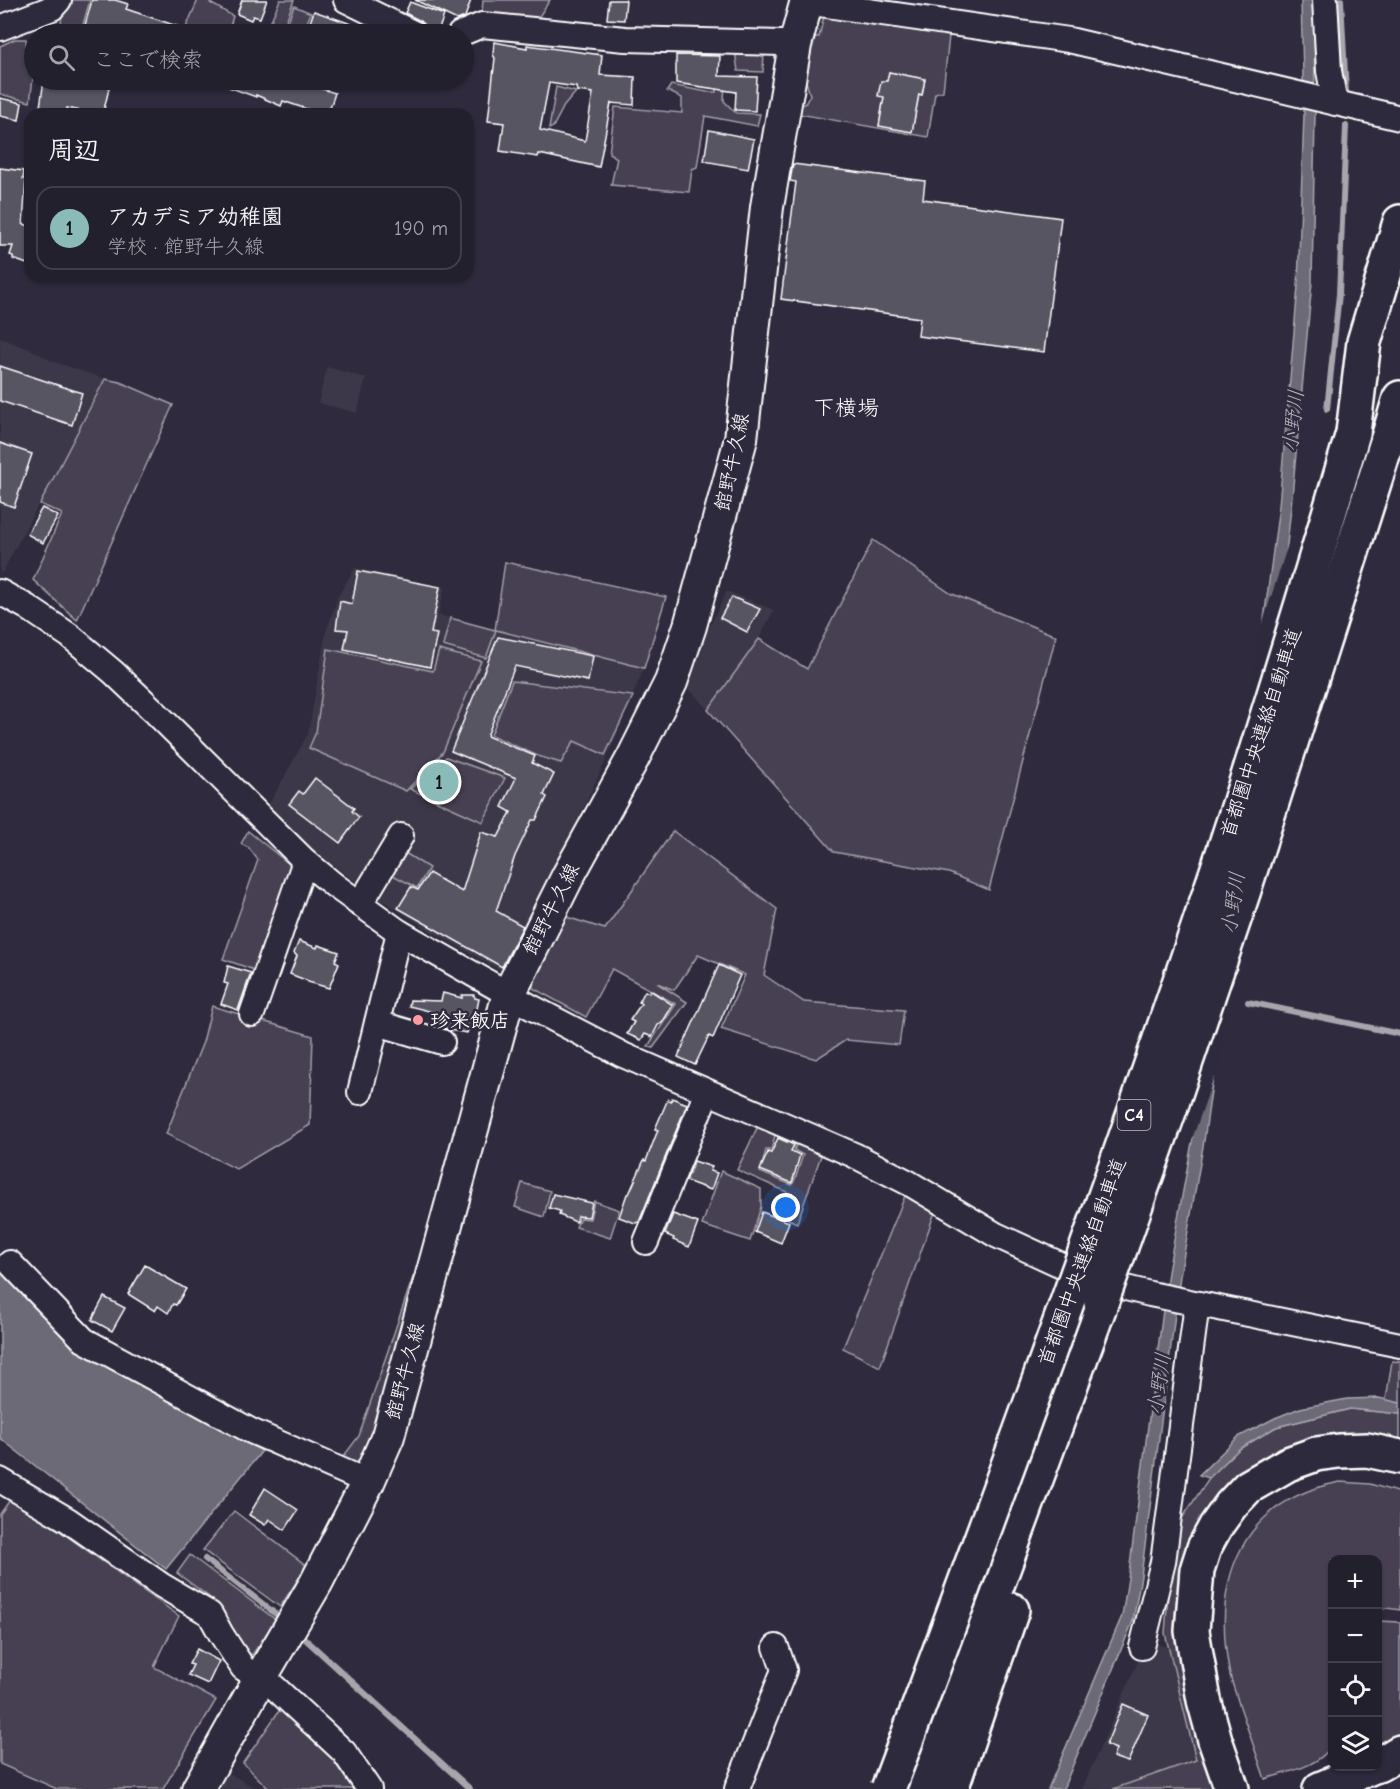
<!DOCTYPE html>
<html lang="ja">
<head>
<meta charset="utf-8">
<style>
  :root { --surface:#23202e; --page:#2b2836; --text:#f1f3f6; --muted:#a3a3aa; --line:#403e4a; --accent:#8bbbb9 }
  body { margin:0; font-family:"Comic Neue","Klee One",sans-serif; background:var(--page); color:var(--text) }
  .controls { position:absolute; right:18px; bottom:18px; display:grid; overflow:hidden; border-radius:12px; box-shadow:0 2px 4px #0004 }
  .controls button { width:54px; height:54px; display:grid; place-items:center; padding:0; border:0; border-bottom:2px solid var(--line); background:var(--surface); color:var(--text); font:30px sans-serif }
  .you { position:absolute; left:786px; top:1208px; width:21px; height:21px; margin:-15px; border:4px solid #fff; border-radius:50%; background:#1a73e8; box-shadow:0 0 0 9px #1a73e833 }
  .badge { display:grid; place-items:center; width:39px; height:39px; border-radius:50%; background:var(--accent); color:#111; font-size:20px; font-weight:700 }
  .pin { position:absolute; translate:-50% -50%; border:3px solid #fff; box-shadow:0 2px 6px #0006 }
  .list { margin:0; padding:0; list-style:none }
  h2 { display:flex; justify-content:space-between; align-items:center; height:78px; margin:0; padding:0 24px; font-size:26px }
  h2 small { font-size:20px; font-weight:400; color:var(--muted) }
  .list li { display:grid; grid-template-columns:39px 1fr auto; gap:18px; align-items:center; box-sizing:border-box; height:84px; margin:0 12px 12px; padding:0 12px; border:2px solid var(--line); border-radius:18px }
  .list b { display:block; font-size:22px; white-space:nowrap }
  .list p { margin:0; font-size:20px; white-space:nowrap; color:var(--muted) }
  .list em { font-size:20px; font-style:normal; color:var(--muted) }
  .icon { flex:none; width:33px; height:33px; fill:none; stroke:currentColor; stroke-width:2; stroke-linecap:round; stroke-linejoin:round }
  .map { position:relative; flex:none; width:1400px; height:1789px; overflow:hidden }
  .search { position:absolute; background:var(--surface); box-shadow:0 2px 4px #0004; left:24px; top:24px; width:450px; height:66px; display:flex; align-items:center; gap:15px; box-sizing:border-box; padding:0 21px; border-radius:33px; color:var(--muted); font-size:22px }
  .panel { position:absolute; background:var(--surface); box-shadow:0 2px 4px #0004; left:24px; top:108px; width:450px; height:174px; border-radius:18px }
  .map>svg:first-child { display:block }
  .built { fill:#3c3749 }
  .green { fill:#464152; stroke:#a2a0a8; stroke-width:1.5; fill-rule:evenodd }
  .water { fill:#6d6a77; stroke:#a7a6ad; stroke-width:1.5 }
  .pier { fill:#2f2a3d }
  .lines { fill:none; stroke-linecap:round; stroke-linejoin:round }
  .stream { stroke:#a7a6ad; stroke-width:6 }
  .building { fill:#595564; stroke:#fff; stroke-width:1.5; fill-rule:evenodd }
  .minor-casing { stroke:#fff; stroke-width:28 }
  .major-casing { stroke:#fff; stroke-width:36 }
  .highway-casing { stroke:#fff; stroke-width:38 }
  .minor { stroke:#2f2a3d; stroke-width:24 }
  .major { stroke:#2f2a3d; stroke-width:32 }
  .highway { stroke:#2f2a3d; stroke-width:33 }
  .highway-bridge-casing { stroke:#fff; stroke-width:38; stroke-linecap:butt }
  .highway-bridge { stroke:#2f2a3d; stroke-width:33 }
  .poi-dot { fill:#ff9aa2; stroke:#2f2a3d; stroke-width:2 }
  .labels { text-anchor:middle; dominant-baseline:central; stroke-width:5; stroke-linejoin:round; paint-order:stroke }
  .shield { fill:#2f2a3d; stroke:#c1bfc5; stroke-width:1.5 }
  .shield-label { font-size:18px; font-weight:bold; fill:#fff }
  .street-label { font-size:20px; fill:#fff; stroke:#2f2a3d }
  .poi-label { font-size:20px; font-weight:bold; fill:#fff; stroke:#2f2a3d; text-anchor:start }
  .water-label { font-size:21px; font-style:italic; fill:#b6b4bb; stroke:#2f2a3d }
  .quarter-label { font-size:22px; fill:#fff; stroke:#2f2a3d }
</style>
</head>
<body>
<div class="map">
<svg width="1400" height="1789" viewBox="0 0 1400 1789">
  <rect width="100%" height="100%" fill="#2f2a3d"/>
  <filter id="ink" filterUnits="userSpaceOnUse"><feTurbulence type="fractalNoise" baseFrequency=".0167" numOctaves="2"/><feDisplacementMap in="SourceGraphic" scale="12" xChannelSelector="R" yChannelSelector="G"/><feConvolveMatrix kernelMatrix="1 2 1 2 8 2 1 2 1" color-interpolation-filters="sRGB"/></filter>
  <g filter="url(#ink)">
    <g class="built">
      <path d="M 0,338 L 32,350 L 52,361 L 105,379 L 2,573 L 0,572 Z"/>
      <path d="M 327,367 L 366,378 L 357,413 L 318,403 Z"/>
      <path d="M 355,568 L 445,587 L 438,615 L 644,668 L 606,760 L 532,916 L 512,967 L 501,971 L 430,931 L 368,891 L 313,850 L 267,808 L 308,734 L 326,632 L 338,596 Z"/>
      <path d="M 727,591 L 774,610 L 759,639 L 708,710 L 683,682 Z"/>
      <path d="M 1147,1641 L 1169,1648 L 1196,1761 L 1125,1789 L 1082,1789 Z"/>
      <path d="M 227,1772 L 257,1789 L 220,1789 Z"/>
    </g>
    <g class="green">
      <path d="M 72,0 L 90,0 L 82,28 L 98,34 L 60,34 L 62,14 Z"/>
      <path d="M 198,0 L 211,0 L 210,3 L 233,16 L 228,34 L 195,34 L 184,32 Z"/>
      <path d="M 280,0 L 294,0 L 281,34 L 265,34 Z"/>
      <path d="M 483,0 L 550,0 L 538,18 L 482,13 Z"/>
      <path d="M 294,6 L 311,13 L 302,34 L 283,34 Z"/>
      <path d="M 825,12 L 950,27 L 943,91 L 935,93 L 928,137 L 788,112 L 789,107 L 805,104 L 810,95 L 805,78 L 804,36 L 819,37 ZM 889,72 L 925,79 L 922,95 L 919,94 L 912,132 L 879,126 L 884,97 L 881,82 L 887,81 Z"/>
      <path d="M 15,39 L 26,39 L 28,70 L 34,70 L 30,102 L 0,94 L 0,46 Z"/>
      <path d="M 735,51 L 764,52 L 763,72 L 738,71 Z"/>
      <path d="M 725,82 L 724,101 L 736,113 L 760,114 L 757,126 L 705,116 L 697,167 L 692,169 L 689,192 L 611,185 L 617,158 L 609,153 L 615,107 L 682,113 L 682,98 L 667,91 L 671,85 L 707,92 L 716,92 L 716,86 Z"/>
      <path d="M 556,87 L 576,92 L 564,106 L 553,127 L 549,129 Z"/>
      <path d="M 105,379 L 120,382 L 173,405 L 77,620 L 33,580 L 62,514 L 40,504 Z"/>
      <path d="M 873,540 L 950,593 L 1056,636 L 989,890 L 949,873 L 834,852 L 708,710 L 759,639 L 807,669 Z"/>
      <path d="M 505,562 L 666,597 L 644,668 L 496,630 L 486,658 L 443,646 L 450,618 L 495,630 Z"/>
      <path d="M 328,649 L 433,671 L 439,650 L 481,661 L 443,752 L 406,791 L 309,748 L 316,732 Z"/>
      <path d="M 512,681 L 633,696 L 605,755 L 574,741 L 561,763 L 538,756 L 491,735 Z"/>
      <path d="M 446,757 L 505,778 L 483,822 L 410,789 Z"/>
      <path d="M 248,831 L 294,868 L 257,971 L 223,959 L 258,860 L 249,848 L 241,844 Z"/>
      <path d="M 673,831 L 777,909 L 764,975 L 804,1002 L 904,1010 L 899,1045 L 846,1040 L 816,1059 L 721,1029 L 745,975 L 698,955 L 674,990 L 657,983 L 687,1002 L 653,1048 L 648,1046 L 676,1004 L 612,969 L 586,1017 L 533,988 L 531,968 L 560,915 L 605,929 Z"/>
      <path d="M 402,851 L 429,868 L 417,888 L 389,873 Z"/>
      <path d="M 212,1006 L 313,1036 L 310,1125 L 236,1169 L 166,1134 L 203,1042 Z"/>
      <path d="M 758,1126 L 776,1132 L 771,1150 L 766,1150 L 760,1172 L 792,1185 C 798,1175 799,1165 803,1155 L 794,1150 L 798,1141 L 823,1150 L 797,1223 L 788,1219 L 796,1196 L 737,1170 Z"/>
      <path d="M 721,1171 L 761,1189 L 761,1207 L 750,1241 L 702,1225 Z"/>
      <path d="M 522,1183 L 550,1191 L 544,1217 L 515,1207 Z"/>
      <path d="M 907,1191 L 936,1209 L 880,1367 L 843,1348 Z"/>
      <path d="M 594,1201 L 619,1210 L 610,1238 L 576,1227 L 580,1218 L 590,1219 Z"/>
      <path d="M 413,1277 L 421,1282 L 361,1475 L 340,1461 L 359,1436 Z"/>
      <path d="M 1392,1361 L 1400,1362 L 1400,1403 L 1386,1400 Z"/>
      <path d="M 1350,1409 L 1400,1414 L 1400,1441 L 1334,1437 L 1197,1530 L 1219,1789 L 1113,1789 L 1196,1760 L 1165,1633 L 1170,1569 L 1179,1523 L 1209,1478 L 1239,1449 L 1276,1427 Z"/>
      <path d="M 1340,1482 L 1370,1484 L 1400,1493 L 1400,1610 L 1387,1608 L 1378,1610 L 1378,1560 L 1332,1560 L 1332,1746 C 1316,1768 1290,1771 1265,1779 C 1256,1753 1247,1727 1238,1701 C 1235,1691 1231,1681 1229,1670 C 1212,1579 1241,1501 1340,1482 Z"/>
      <path d="M 12,1497 L 179,1616 L 154,1667 L 216,1700 L 163,1789 L 57,1789 L 0,1764 L 0,1514 Z"/>
      <path d="M 234,1511 L 307,1566 L 280,1607 L 203,1550 Z"/>
      <path d="M 190,1555 L 276,1620 L 252,1655 L 239,1648 L 213,1600 L 177,1573 Z"/>
      <path d="M 1378,1621 L 1400,1622 L 1400,1736 L 1378,1749 Z"/>
      <path d="M 281,1708 L 330,1756 L 353,1789 L 269,1789 L 243,1763 Z"/>
    </g>
    <g class="water">
      <path d="M 1301,0 L 1314,0 L 1315,116 L 1312,282 L 1291,507 L 1285,564 L 1204,1141 L 1180,1276 L 1141,1576 L 1133,1621 L 1063,1789 L 1048,1789 L 1122,1616 L 1129,1572 L 1168,1272 L 1193,1137 L 1227,898 L 1279,506 L 1298,286 L 1304,114 Z"/>
      <path d="M 0,1267 L 74,1345 L 262,1451 L 166,1569 L 0,1438 Z"/>
      <path d="M 1379,1398 L 1400,1403 L 1400,1414 L 1350,1409 L 1276,1427 L 1239,1449 L 1209,1478 L 1199,1475 L 1238,1437 L 1275,1418 L 1300,1408 L 1347,1399 Z"/>
    </g>
    <path class="pier" d="M 1290,538 L 1269,702 L 1218,1065 L 1186,1157 L 1224,897 L 1260,631 Z"/>
    <g class="lines">
      <g class="stream">
        <path d="M 1341,0 L 1346,93"/>
        <path d="M 1327,409 L 1339,294 L 1346,126"/>
        <path d="M 1248,1002 L 1400,1034"/>
        <path d="M 205,1559 L 277,1615"/>
        <path d="M 303,1637 L 470,1789"/>
      </g>
    </g>
    <g class="building">
      <path d="M 92,0 L 115,0 L 128,4 L 126,9 L 195,32 L 195,34 L 107,34 L 106,33 L 85,25 Z"/>
      <path d="M 242,0 L 267,0 L 260,18 L 253,16 L 251,20 L 237,14 Z"/>
      <path d="M 415,0 L 471,0 L 465,17 L 457,20 Z"/>
      <path d="M 609,0 L 626,0 L 624,20 L 607,19 Z"/>
      <path d="M 410,2 L 444,15 L 439,29 L 431,27 L 431,29 L 427,28 L 421,21 L 405,13 Z"/>
      <path d="M 314,11 L 374,32 L 373,34 L 306,34 Z"/>
      <path d="M 494,42 L 527,48 L 527,45 L 602,55 L 600,75 L 635,77 L 634,105 L 611,103 L 599,167 L 539,154 L 538,157 L 500,151 L 504,123 L 488,121 L 495,58 L 493,55 ZM 549,83 L 576,87 L 577,91 L 593,93 L 585,141 L 540,130 Z"/>
      <path d="M 676,55 L 720,56 L 719,76 L 757,77 L 755,111 L 735,110 L 736,92 L 676,83 Z"/>
      <path d="M 889,72 L 925,79 L 922,95 L 919,94 L 912,132 L 879,126 L 884,97 L 878,96 L 881,81 L 887,81 Z"/>
      <path d="M 44,80 L 111,80 L 103,114 L 95,114 L 67,108 L 66,114 L 39,114 Z"/>
      <path d="M 212,80 L 294,80 L 335,93 L 328,114 L 321,114 L 283,101 L 281,106 L 256,95 L 256,97 L 212,81 Z"/>
      <path d="M 0,98 L 22,103 L 19,120 L 0,116 Z"/>
      <path d="M 709,130 L 754,139 L 748,169 L 704,161 Z"/>
      <path d="M 793,164 L 925,181 L 923,199 L 1061,218 L 1044,352 L 918,336 L 920,318 L 781,299 L 796,182 L 790,181 Z"/>
      <path d="M 0,168 L 24,171 L 23,179 L 26,179 L 23,224 L 30,226 L 30,254 L 27,264 L 13,259 L 13,256 L 10,255 L 13,246 L 0,246 Z"/>
      <path d="M 0,366 L 82,393 L 72,425 L 0,401 Z"/>
      <path d="M 0,443 L 32,454 L 14,507 L 0,502 Z"/>
      <path d="M 42,508 L 58,516 L 43,543 L 27,534 Z"/>
      <path d="M 358,571 L 440,587 L 431,633 L 437,634 L 430,667 L 344,649 L 348,630 L 336,629 L 340,601 L 352,604 Z"/>
      <path d="M 732,597 L 760,609 L 747,632 L 720,618 Z"/>
      <path d="M 498,637 L 593,656 L 588,681 L 515,666 L 487,736 L 535,756 L 532,763 L 554,774 L 544,795 L 547,797 L 536,820 L 532,820 L 515,856 L 496,911 L 523,926 L 502,967 L 398,908 L 411,887 L 418,890 L 429,873 L 462,892 L 481,832 L 498,837 L 511,812 L 502,807 L 516,778 L 451,751 Z"/>
      <path d="M 315,778 L 354,808 L 352,811 L 359,817 L 340,843 L 289,804 L 299,791 L 303,794 Z"/>
      <path d="M 299,941 L 317,948 L 318,945 L 339,952 L 335,961 L 339,963 L 329,988 L 308,982 L 308,981 L 290,974 L 297,956 L 294,953 Z"/>
      <path d="M 719,965 L 740,975 L 713,1038 L 709,1036 L 695,1065 L 678,1057 Z"/>
      <path d="M 228,966 L 251,973 L 238,1010 L 221,1004 L 228,984 L 224,983 Z"/>
      <path d="M 650,990 L 673,1005 L 662,1023 L 658,1025 L 652,1037 L 645,1034 L 641,1040 L 627,1034 L 634,1022 L 630,1020 L 641,1004 L 639,1002 L 645,991 L 649,993 Z"/>
      <path d="M 443,993 L 462,998 L 462,995 L 474,995 L 475,998 L 479,999 L 473,1028 L 469,1027 L 467,1033 L 449,1030 L 439,1026 L 441,1014 L 409,1006 L 410,1000 L 441,1001 Z"/>
      <path d="M 672,1098 L 687,1104 L 639,1222 L 635,1223 L 619,1217 L 627,1194 L 629,1194 L 644,1160 L 646,1161 L 658,1130 L 655,1129 L 668,1099 L 671,1101 Z"/>
      <path d="M 778,1138 L 794,1145 L 791,1151 L 800,1155 L 792,1183 L 760,1170 L 768,1152 L 771,1153 Z"/>
      <path d="M 694,1161 L 712,1167 L 710,1171 L 717,1173 L 711,1190 L 686,1181 Z"/>
      <path d="M 553,1194 L 592,1203 L 589,1217 L 578,1216 L 576,1222 L 559,1215 L 560,1211 L 549,1208 Z"/>
      <path d="M 762,1212 L 789,1222 L 781,1243 L 755,1232 Z"/>
      <path d="M 673,1214 L 698,1223 L 689,1247 L 673,1240 L 674,1238 L 665,1234 Z"/>
      <path d="M 145,1265 L 186,1289 L 176,1305 L 173,1304 L 168,1313 L 158,1306 L 155,1311 L 128,1294 Z"/>
      <path d="M 104,1297 L 125,1308 L 112,1331 L 92,1320 Z"/>
      <path d="M 265,1488 L 298,1510 L 285,1530 L 269,1519 L 265,1525 L 249,1515 Z"/>
      <path d="M 197,1649 L 219,1661 L 208,1684 L 188,1675 L 193,1665 L 189,1664 Z"/>
      <path d="M 1123,1704 L 1148,1715 L 1128,1762 L 1113,1757 L 1116,1749 L 1106,1745 Z"/>
    </g>
    <g class="lines">
      <g class="minor-casing">
        <g id="minor">
          <path d="M 346,0 L 415,34"/>
          <path d="M 1325,0 L 1329,71 L 1335,103"/>
          <path d="M 806,2 L 1069,40 L 1400,118"/>
          <path d="M 0,28 L 52,8 L 59,0"/>
          <path d="M 460,34 L 482,25 L 625,39 L 780,43 L 795,45"/>
          <path d="M 0,592 L 27,607 L 70,636 L 113,672 L 153,710 L 305,861 L 334,885 L 399,932 L 531,1007 L 623,1055 L 854,1155 L 909,1183 L 996,1235 L 1094,1280 L 1150,1294 L 1400,1345"/>
          <path d="M 358,903 L 368,891 L 401,836"/>
          <path d="M 252,1014 L 305,861"/>
          <path d="M 377,1023 L 442,1042"/>
          <path d="M 360,1092 L 399,932"/>
          <path d="M 646,1242 L 707,1092"/>
          <path d="M 10,1263 L 84,1340 L 251,1431 L 368,1482"/>
          <path d="M 0,1480 L 68,1520 L 161,1585 L 210,1614 L 221,1634 L 243,1668 L 272,1685 L 344,1752 L 369,1789"/>
          <path d="M 1142,1647 L 1163,1562 L 1197,1304"/>
          <path d="M 737,1789 L 784,1670 L 776,1647"/>
        </g>
      </g>
      <g class="major-casing">
        <path id="major" d="M 198,1789 L 261,1677 L 316,1583 L 368,1482 L 388,1436 L 509,994 L 568,876 L 633,758 L 671,682 L 690,626 L 741,439 L 767,207 L 795,45 L 807,0"/>
      </g>
      <g class="highway-casing">
        <g id="highway">
          <path d="M 1353,433 L 1364,342 L 1400,222"/>
          <path d="M 1387,442 L 1400,398"/>
          <path d="M 1378,1765 L 1400,1752"/>
          <path d="M 922,1789 L 1101,1303"/>
          <path d="M 951,1789 L 1012,1610"/>
          <path d="M 1232,1789 L 1215,1740 L 1204,1700 L 1192,1631 L 1197,1570 L 1204,1548 L 1216,1526 L 1231,1505 L 1248,1487 L 1288,1464 L 1316,1454 L 1339,1451 L 1367,1450 L 1400,1457"/>
          <path d="M 1320,1789 L 1374,1766"/>
        </g>
      </g>
      <use href="#minor" class="minor"/>
      <use href="#major" class="major"/>
      <use href="#highway" class="highway"/>
      <g class="highway-bridge-casing">
        <g id="highway-bridge">
          <path d="M 1101,1303 L 1171,1106 L 1244,890 L 1387,442"/>
          <path d="M 888,1789 C 1001,1488 1112,1185 1214,880 C 1264,732 1309,582 1353,433"/>
        </g>
      </g>
      <use href="#highway-bridge" class="highway-bridge"/>
    </g>
  </g>
  <circle class="poi-dot" cx="418" cy="1020" r="6"/>
  <g class="labels">
    <rect class="shield" x="1117.5" y="1100" width="33" height="30" rx="4.5"/>
    <g class="shield-label">
      <text x="1134" y="1115">C4</text>
    </g>
    <g class="street-label">
      <text transform="translate(732 462) rotate(-78)">館野牛久線</text>
      <text transform="translate(1261 733) rotate(-72)">首都圏中央連絡自動車道</text>
      <text transform="translate(551 909) rotate(-63)">館野牛久線</text>
      <text transform="translate(1082 1262) rotate(-70)">首都圏中央連絡自動車道</text>
      <text transform="translate(405 1371) rotate(-75)">館野牛久線</text>
    </g>
    <g class="poi-label">
      <text x="430" y="1020">珍来飯店</text>
    </g>
    <g class="water-label">
      <text transform="translate(1293 421) rotate(-84)">小野川</text>
      <text transform="translate(1233 903) rotate(-82)">小野川</text>
      <text transform="translate(1159 1384) rotate(-82)">小野川</text>
    </g>
    <g class="quarter-label">
      <text x="846" y="408">下横場</text>
    </g>
  </g>
</svg>
<div class="controls">
<button>+</button>
<button>−</button>
<button><svg class="icon" aria-label="locate" viewBox="0 0 24 24"><circle cx="12" cy="12" r="6"/><path d="M12 2v4M12 18v4M2 12h4M18 12h4"/></svg></button>
<button><svg class="icon" aria-label="layers" viewBox="0 0 24 24"><path d="M12 4l9 5-9 5-9-5zM3 14l9 5 9-5"/></svg></button>
</div>
<div class="you"></div>
<div class="pin badge" style="left:439px;top:782px">1</div>
<div class="search"><svg class="icon" aria-label="search" viewBox="0 0 24 24"><circle cx="10" cy="10" r="6"/><path d="M15 15l6 6"/></svg>ここで検索</div>
<section class="panel">
<h2>周辺<small></small></h2>
<ul class="list">
<li><span class="badge">1</span><div><b>アカデミア幼稚園</b><p>学校 · 館野牛久線</p></div><em>190 m</em></li>
</ul>
</section>
</div>
</body>
</html>
